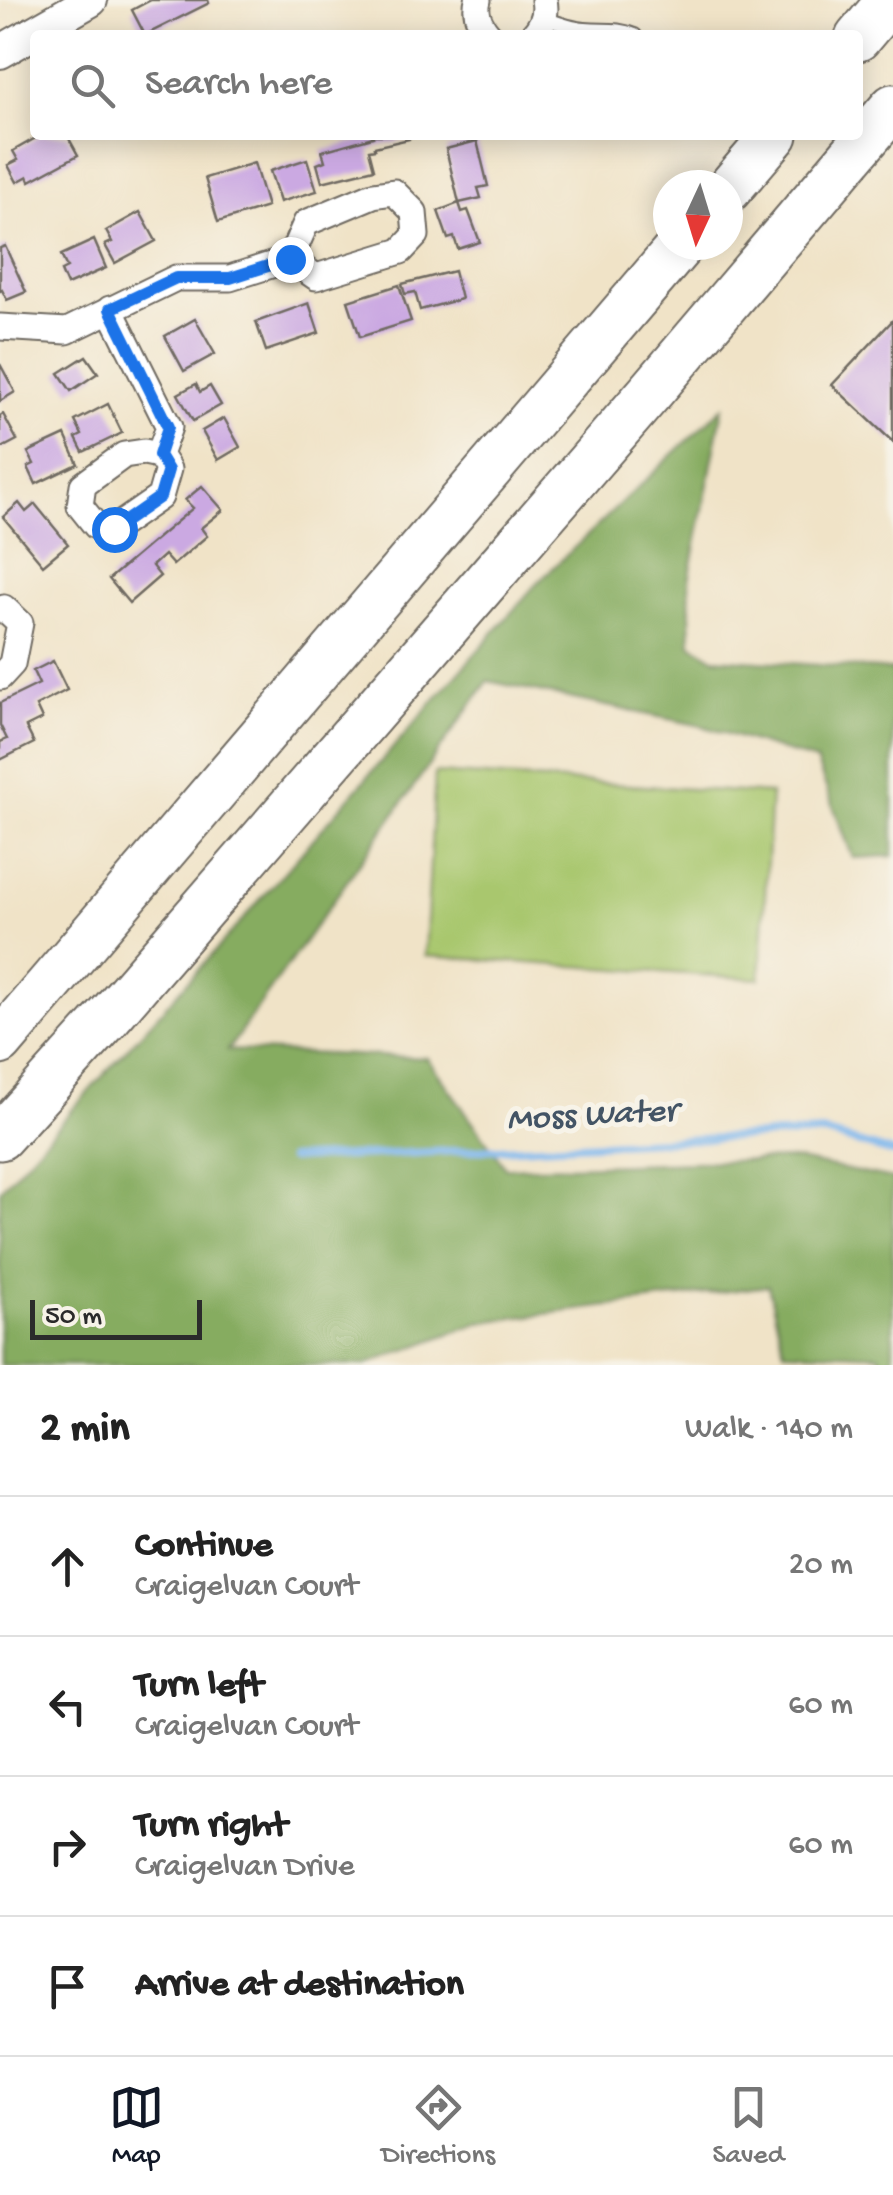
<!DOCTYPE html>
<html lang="en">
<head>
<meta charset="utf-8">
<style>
  :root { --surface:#fff; --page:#f2f2f2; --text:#222; --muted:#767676; --line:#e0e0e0; --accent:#111827 }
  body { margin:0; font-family:"Gochi Hand",sans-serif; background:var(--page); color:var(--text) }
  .compass { position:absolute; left:653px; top:170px; width:90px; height:90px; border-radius:50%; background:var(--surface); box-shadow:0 5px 25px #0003; rotate:184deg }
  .scale { position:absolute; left:30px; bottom:25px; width:172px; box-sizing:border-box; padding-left:10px; border:5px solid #2b2b2b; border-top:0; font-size:28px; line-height:35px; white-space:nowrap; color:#2b2b2b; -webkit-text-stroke:8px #f7f3e8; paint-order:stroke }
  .stop { position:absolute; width:30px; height:30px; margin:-22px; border:8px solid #1a73e8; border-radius:50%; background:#fff }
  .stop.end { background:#1a73e8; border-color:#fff; box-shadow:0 2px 10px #0008 }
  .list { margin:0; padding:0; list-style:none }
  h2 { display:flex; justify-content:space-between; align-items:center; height:130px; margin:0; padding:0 40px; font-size:42px }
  h2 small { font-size:32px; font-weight:400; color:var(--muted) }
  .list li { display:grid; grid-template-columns:65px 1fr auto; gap:30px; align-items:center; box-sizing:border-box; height:140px; padding:0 40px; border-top:2px solid var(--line) }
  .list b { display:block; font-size:38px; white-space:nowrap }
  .list p { margin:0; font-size:32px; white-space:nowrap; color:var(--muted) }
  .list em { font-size:32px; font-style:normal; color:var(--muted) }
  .icon { flex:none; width:55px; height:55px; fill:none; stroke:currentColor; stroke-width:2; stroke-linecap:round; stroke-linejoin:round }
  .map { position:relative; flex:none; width:893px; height:1365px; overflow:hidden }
  .search { position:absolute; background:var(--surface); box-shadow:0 5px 25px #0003; left:30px; right:30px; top:30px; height:110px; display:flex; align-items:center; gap:25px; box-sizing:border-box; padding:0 35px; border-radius:10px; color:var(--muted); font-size:38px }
  .sheet { height:690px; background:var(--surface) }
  nav { display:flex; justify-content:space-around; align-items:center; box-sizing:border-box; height:140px; border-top:2px solid var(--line); background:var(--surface); font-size:28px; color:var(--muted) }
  nav a { display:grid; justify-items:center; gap:5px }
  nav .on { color:var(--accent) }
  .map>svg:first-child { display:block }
  .green { fill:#a9c76e; stroke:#6a794c; stroke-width:2.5 }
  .forest { fill:#86ac61; stroke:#586c46; stroke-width:2.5 }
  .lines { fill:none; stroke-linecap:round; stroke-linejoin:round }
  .stream { stroke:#7bb5ec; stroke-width:8 }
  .building { fill:#cba9e2 }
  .service-casing { stroke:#706b62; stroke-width:16 }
  .minor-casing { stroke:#706b62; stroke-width:29 }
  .tertiary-casing { stroke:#706b62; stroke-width:36 }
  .motorway-casing { stroke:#706b62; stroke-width:49 }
  .service { stroke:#fff; stroke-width:12 }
  .minor { stroke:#fff; stroke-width:25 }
  .tertiary { stroke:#fff; stroke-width:32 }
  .motorway { stroke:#fff; stroke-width:45 }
  .route { stroke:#1a73e8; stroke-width:12 }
  .labels { text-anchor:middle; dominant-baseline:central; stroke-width:10; stroke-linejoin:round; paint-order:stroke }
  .water-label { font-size:35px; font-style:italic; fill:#435465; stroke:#f7f3e8 }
</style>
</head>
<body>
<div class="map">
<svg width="893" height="1365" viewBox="0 0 893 1365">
  <rect width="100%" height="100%" fill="#f7f3e8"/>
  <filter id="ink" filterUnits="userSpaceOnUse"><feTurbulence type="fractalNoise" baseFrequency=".01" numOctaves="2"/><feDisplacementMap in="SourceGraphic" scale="20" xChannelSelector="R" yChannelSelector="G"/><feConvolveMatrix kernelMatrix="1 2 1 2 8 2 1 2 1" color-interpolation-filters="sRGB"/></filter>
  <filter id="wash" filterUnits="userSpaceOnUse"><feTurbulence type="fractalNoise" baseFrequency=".0048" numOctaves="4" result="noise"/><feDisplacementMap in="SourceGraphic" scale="40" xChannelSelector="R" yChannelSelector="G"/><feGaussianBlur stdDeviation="2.25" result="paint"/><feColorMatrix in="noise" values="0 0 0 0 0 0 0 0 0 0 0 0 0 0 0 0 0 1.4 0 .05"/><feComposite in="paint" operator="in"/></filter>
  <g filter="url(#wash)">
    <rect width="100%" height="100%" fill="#f0e3c7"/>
    <path class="green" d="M 435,773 L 771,794 L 760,979 L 425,956 Z"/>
    <path class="forest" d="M 723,407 L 689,580 L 691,644 L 714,658 L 893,670 L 893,856 L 853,858 L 816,761 L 702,726 L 488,681 L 228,1050 L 427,1058 L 506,1168 L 793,1159 L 893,1179 L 893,1365 L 882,1365 L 879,1355 L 784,1351 L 768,1286 L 481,1322 L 365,1365 L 0,1365 L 0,1190 L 218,948 L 537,583 Z"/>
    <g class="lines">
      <path class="stream" d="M 290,1159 L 824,1133 L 893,1153"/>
    </g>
    <g id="blocks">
      <g class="building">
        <path d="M 151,0 L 208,0 L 209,3 L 145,35 L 132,10 Z"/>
        <path d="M 41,135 L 67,135 L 78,155 L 30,181 L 28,176 L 17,182 L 8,165 L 18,160 L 13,151 Z"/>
        <path d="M 372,135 L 409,135 L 409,139 L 374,147 L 375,149 L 369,150 L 374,169 L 322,182 L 317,164 L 325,161 L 322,151 L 373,137 Z"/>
        <path d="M 477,141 L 488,186 L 478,188 L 481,198 L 459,203 L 446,149 Z"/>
        <path d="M 307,159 L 317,191 L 280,202 L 270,171 Z"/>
        <path d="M 254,163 L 267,207 L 218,222 L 205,178 Z"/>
        <path d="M 459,203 L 462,212 L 468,210 L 480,242 L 458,249 L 454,237 L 448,239 L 438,211 Z"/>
        <path d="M 140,212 L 156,241 L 115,263 L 105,245 L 112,242 L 106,231 Z"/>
        <path d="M 94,240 L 106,268 L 67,285 L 61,271 L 67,268 L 61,255 Z"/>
        <path d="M 5,246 L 26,292 L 7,300 L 2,290 L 0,291 L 0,248 Z"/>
        <path d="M 454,271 L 461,299 L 420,310 L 415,292 L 405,294 L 402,284 Z"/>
        <path d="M 399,285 L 411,321 L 360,337 L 348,301 Z"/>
        <path d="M 309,303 L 319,333 L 266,351 L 256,322 Z"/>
        <path d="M 195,319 L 215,354 L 184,371 L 165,336 Z"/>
        <path d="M 893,320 L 893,442 L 832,385 Z"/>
        <path d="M 86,356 L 98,373 L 71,391 L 59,373 Z"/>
        <path d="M 0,364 L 15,392 L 0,401 Z"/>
        <path d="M 196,384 L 200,392 L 210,386 L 221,405 L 193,421 L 178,394 Z"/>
        <path d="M 108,404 L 122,433 L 83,452 L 76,438 L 82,435 L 75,421 Z"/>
        <path d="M 3,414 L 17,440 L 0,449 L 0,416 Z"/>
        <path d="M 224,418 L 240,447 L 218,460 L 202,431 Z"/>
        <path d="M 65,435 L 78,464 L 36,484 L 28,467 L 34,464 L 28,452 Z"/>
        <path d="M 202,486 L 223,510 L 201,528 L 207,536 L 173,565 L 164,555 L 152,566 L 160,576 L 129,603 L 109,579 L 193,508 L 185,500 Z"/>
        <path d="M 19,503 L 26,512 L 35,504 L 68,544 L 43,565 L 3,517 Z"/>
        <path d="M 53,661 L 67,690 L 36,706 L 42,719 L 26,727 L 34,743 L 0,760 L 0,742 L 7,739 L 0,725 L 0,703 L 39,684 L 33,671 Z"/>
      </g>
    </g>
  </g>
  <g filter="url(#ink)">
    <use href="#blocks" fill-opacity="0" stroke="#706b62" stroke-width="2.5"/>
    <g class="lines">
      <g class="service-casing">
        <path id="service" d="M 545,18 C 558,23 571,28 585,29 C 605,31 616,27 635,35"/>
      </g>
      <g class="minor-casing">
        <g id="minor">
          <path d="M 478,0 C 474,14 480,25 489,35"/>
          <path d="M 533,35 C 543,25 547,14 544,0"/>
          <path d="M 110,309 L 169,427 L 159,455"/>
          <path d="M 0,327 L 67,331 L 176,278 L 230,278 L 290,259 L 306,223 L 373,195 L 394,192 L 414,212 L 416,235 L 401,251 L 316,277 L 290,259"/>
          <path d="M 144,452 L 159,455 L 168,469 L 160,497 L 114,529 L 96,526 L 80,506 L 83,485 L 124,455 Z"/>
          <path d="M 0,610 L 4,608 L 20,623 L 12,664 L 0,677"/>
        </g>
      </g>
      <g class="tertiary-casing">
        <path id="tertiary" d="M 0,52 L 91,0"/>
      </g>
      <g class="motorway-casing">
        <g id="motorway">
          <path d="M 858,38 L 890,0"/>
          <path d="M 728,190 L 775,135"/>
          <path d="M 0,1042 L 681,245"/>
          <path d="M 0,1137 L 106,1020 L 653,389 L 893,107"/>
        </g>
      </g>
      <use href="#service" class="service"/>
      <use href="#minor" class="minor"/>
      <use href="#tertiary" class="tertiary"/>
      <use href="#motorway" class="motorway"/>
    </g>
  </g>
  <g class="lines" filter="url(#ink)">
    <path class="route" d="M 114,529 L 160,497 L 168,470 L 159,455 L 168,427 L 110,309 L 176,278 L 230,278 L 290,259"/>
  </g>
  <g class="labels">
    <g class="water-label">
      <text transform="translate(592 1117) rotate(-3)">Moss Water</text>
    </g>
  </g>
</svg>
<svg class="compass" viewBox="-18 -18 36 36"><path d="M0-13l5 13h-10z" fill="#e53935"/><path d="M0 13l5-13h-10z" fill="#767676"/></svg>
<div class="scale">50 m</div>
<div class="stop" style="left:114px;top:529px"></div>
<div class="stop end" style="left:290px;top:259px"></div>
<div class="search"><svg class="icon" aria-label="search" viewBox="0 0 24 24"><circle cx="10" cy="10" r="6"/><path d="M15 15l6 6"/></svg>Search here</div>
</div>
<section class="sheet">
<h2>2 min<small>Walk · 140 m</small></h2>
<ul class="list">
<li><svg class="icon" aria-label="ahead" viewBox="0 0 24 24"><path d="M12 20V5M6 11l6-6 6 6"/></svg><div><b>Continue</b><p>Craigelvan Court</p></div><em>20 m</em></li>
<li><svg class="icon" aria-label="left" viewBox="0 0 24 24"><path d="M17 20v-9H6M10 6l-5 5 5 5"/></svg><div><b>Turn left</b><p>Craigelvan Court</p></div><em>60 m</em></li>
<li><svg class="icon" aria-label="right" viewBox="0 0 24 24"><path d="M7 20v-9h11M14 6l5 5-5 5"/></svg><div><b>Turn right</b><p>Craigelvan Drive</p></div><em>60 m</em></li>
<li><svg class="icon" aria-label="arrive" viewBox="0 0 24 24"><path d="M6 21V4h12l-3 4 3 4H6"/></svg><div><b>Arrive at destination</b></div></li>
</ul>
</section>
<nav>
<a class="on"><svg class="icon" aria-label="map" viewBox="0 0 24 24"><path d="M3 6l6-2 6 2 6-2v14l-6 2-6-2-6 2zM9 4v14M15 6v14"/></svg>Map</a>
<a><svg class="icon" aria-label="directions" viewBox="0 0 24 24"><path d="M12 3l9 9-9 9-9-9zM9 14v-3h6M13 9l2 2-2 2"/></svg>Directions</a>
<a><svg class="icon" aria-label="saved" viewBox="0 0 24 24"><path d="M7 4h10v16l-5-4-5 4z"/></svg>Saved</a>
</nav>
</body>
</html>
